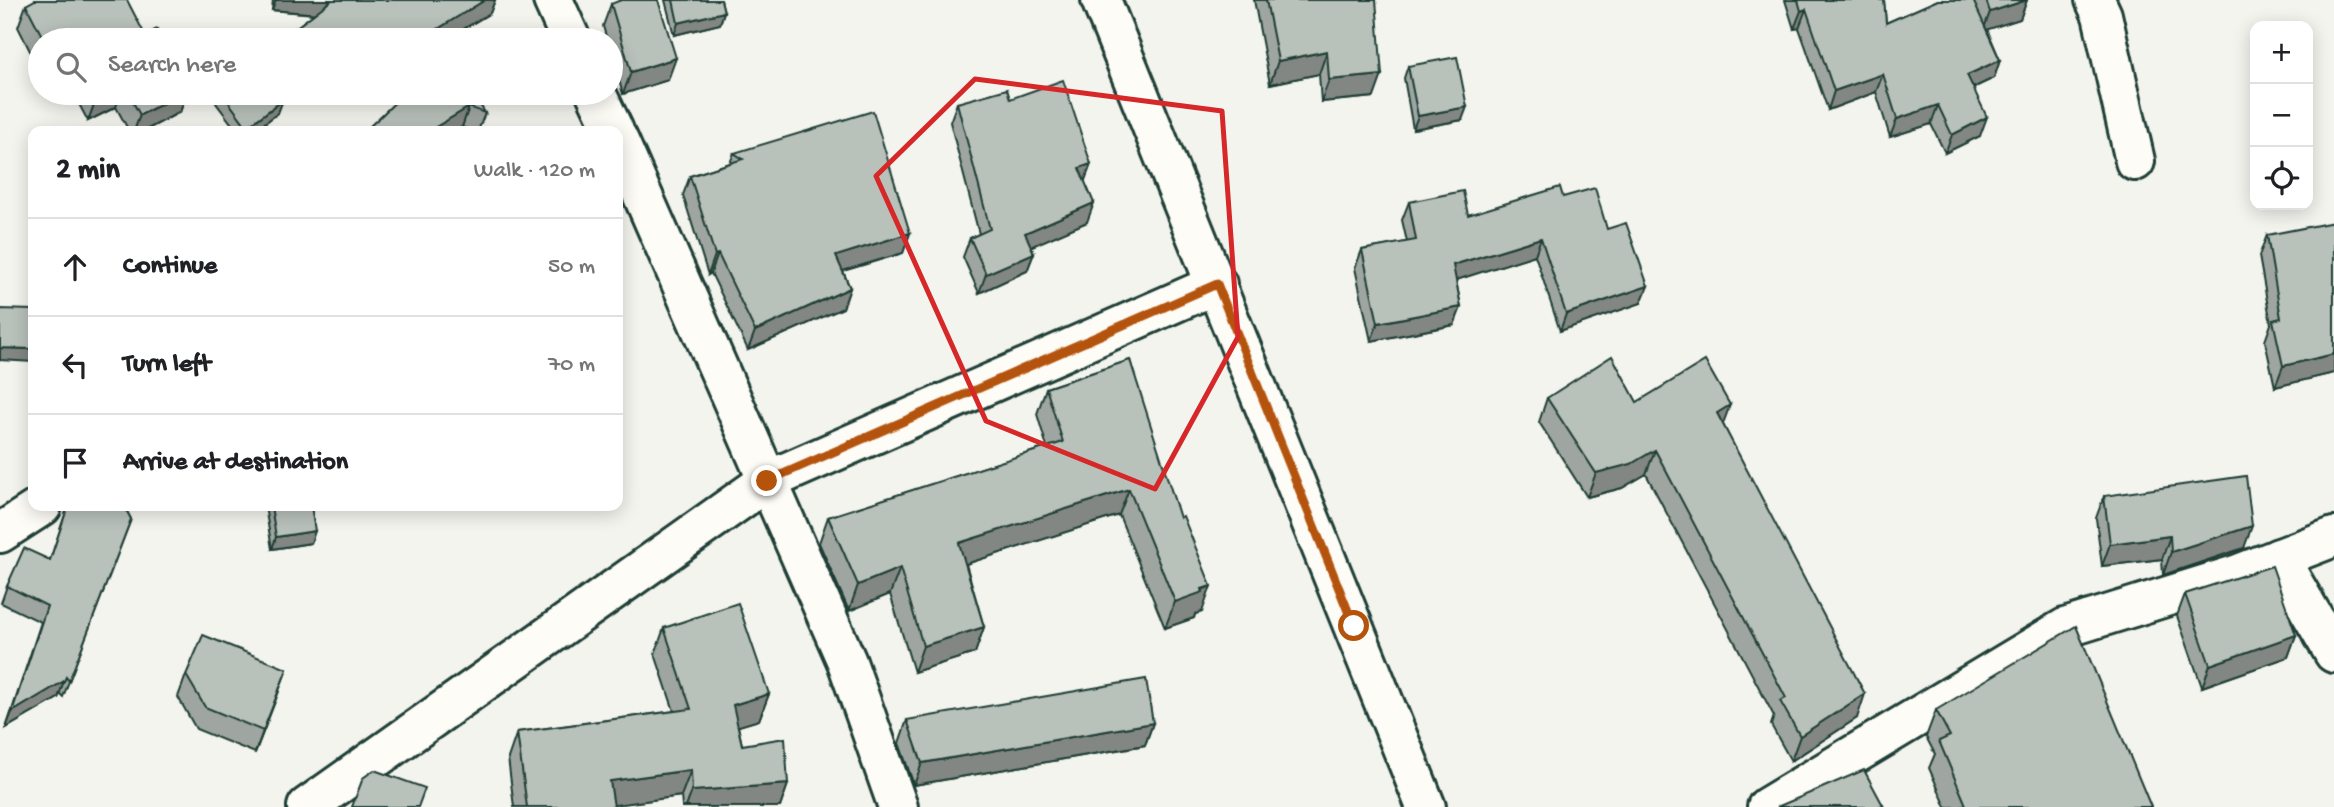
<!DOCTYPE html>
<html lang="en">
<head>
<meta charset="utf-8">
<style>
  :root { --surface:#fff; --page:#f6f6f6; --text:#202124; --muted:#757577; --line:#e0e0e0 }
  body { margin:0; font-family:"Gochi Hand",sans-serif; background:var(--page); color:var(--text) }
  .controls { position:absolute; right:21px; top:21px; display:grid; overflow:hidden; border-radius:14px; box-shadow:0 4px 18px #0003 }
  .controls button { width:63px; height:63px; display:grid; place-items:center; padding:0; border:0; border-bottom:2px solid var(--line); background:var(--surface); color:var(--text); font:35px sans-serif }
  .stop { position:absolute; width:21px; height:21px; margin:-16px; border:5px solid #b45309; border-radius:50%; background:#fff }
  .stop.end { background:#b45309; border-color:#fff; box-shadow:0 2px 7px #0008 }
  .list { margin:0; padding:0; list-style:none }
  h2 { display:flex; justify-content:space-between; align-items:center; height:91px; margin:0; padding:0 28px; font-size:30px }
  h2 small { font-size:23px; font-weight:400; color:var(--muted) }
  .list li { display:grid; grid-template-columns:46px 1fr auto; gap:21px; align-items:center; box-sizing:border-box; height:98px; padding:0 28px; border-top:2px solid var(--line) }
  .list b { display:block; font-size:26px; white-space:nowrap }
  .list em { font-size:23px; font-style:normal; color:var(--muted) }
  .icon { flex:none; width:38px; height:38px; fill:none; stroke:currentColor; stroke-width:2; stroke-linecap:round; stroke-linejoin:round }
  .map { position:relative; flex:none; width:2334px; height:807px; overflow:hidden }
  .search { position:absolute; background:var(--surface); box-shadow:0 4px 18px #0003; left:28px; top:28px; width:595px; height:77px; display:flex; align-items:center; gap:18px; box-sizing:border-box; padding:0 24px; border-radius:38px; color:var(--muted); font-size:26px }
  .panel { position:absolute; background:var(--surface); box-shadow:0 4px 18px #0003; left:28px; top:126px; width:595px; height:385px; border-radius:14px }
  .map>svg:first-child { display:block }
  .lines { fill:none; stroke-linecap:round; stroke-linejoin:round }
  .street-casing { stroke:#1f3d34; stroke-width:44 }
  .secondary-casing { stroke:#1f3d34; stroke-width:44 }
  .street { stroke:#fdfcf7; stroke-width:38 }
  .secondary { stroke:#fdfcf7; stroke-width:38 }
  .wall { fill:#9fa6a1; stroke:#1f3d34; stroke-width:2 }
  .shaded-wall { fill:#828783; stroke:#1f3d34; stroke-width:2 }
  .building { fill:#b9c1bb; stroke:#1f3d34; stroke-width:2 }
  .route { stroke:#b45309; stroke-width:9 }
  .marked { fill:none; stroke:#d62828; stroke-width:5; stroke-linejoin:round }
</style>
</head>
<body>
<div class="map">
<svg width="2334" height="807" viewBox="0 0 2334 807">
  <rect width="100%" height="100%" fill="#f4f4ef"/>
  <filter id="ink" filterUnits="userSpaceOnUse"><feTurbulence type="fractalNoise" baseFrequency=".0143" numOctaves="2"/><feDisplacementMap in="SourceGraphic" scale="14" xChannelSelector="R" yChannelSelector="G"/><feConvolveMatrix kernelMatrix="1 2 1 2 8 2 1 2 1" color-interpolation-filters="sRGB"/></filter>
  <g filter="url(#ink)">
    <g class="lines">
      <g class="street-casing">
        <g id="street">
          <path d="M 553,0 L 571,40"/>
          <path d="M 2095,0 L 2102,15 L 2135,161"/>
          <path d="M 596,93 L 614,131"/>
          <path d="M 618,139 L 847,662 L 898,807"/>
          <path d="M 0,533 L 42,506"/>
          <path d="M 2279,558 L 2334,653"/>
          <path d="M 307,807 L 767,481 L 1217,284"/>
          <path d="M 1767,807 L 2065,628 L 2236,575 L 2334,537"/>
        </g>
      </g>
      <g class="secondary-casing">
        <path id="secondary" d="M 1101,0 L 1426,807"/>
      </g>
      <use href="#street" class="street"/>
      <use href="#secondary" class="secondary"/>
    </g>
    <g class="wall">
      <path d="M 273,0 L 495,0 L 490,13 L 445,40 L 283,40 L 285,36 L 314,14 L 272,10 Z"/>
      <path d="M 665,0 L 721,0 L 724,12 L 720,24 L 674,35 Z"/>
      <path d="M 1254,0 L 1376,0 L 1374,97 L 1321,102 L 1319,74 L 1270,84 Z"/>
      <path d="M 1785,0 L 1884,0 L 1886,23 L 1938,0 L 2027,0 L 2020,19 L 1987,29 L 2000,60 L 1994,78 L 1973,88 L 1980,136 L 1945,153 L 1931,124 L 1890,137 L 1876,92 L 1828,110 L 1799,28 L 1794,29 Z"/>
      <path d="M 611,4 L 668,80 L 623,94 L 611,53 L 611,40 L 607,40 L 603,26 Z"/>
      <path d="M 26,5 L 145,35 L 163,40 L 40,40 L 40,71 L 18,27 Z"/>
      <path d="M 1408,66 L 1462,120 L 1413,129 L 1404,78 Z"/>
      <path d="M 73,93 L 187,93 L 180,112 L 144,131 L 129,131 L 116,107 L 88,121 Z"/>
      <path d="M 220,93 L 277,93 L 278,113 L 254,131 L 237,131 L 216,103 Z"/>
      <path d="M 372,93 L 473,93 L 485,113 L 478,131 L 472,131 L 462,127 L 455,131 L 365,131 L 396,102 Z"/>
      <path d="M 1010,99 L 1091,164 L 1084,181 L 1087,222 L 1031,246 L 1034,253 L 1027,271 L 979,293 L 963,257 L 970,238 L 979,234 L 950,122 L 957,103 Z"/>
      <path d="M 734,153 L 910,233 L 903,253 L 843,271 L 850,288 L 843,308 L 748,350 L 711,273 L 708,275 L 683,195 L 690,176 L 730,163 Z"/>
      <path d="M 1563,197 L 1607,229 L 1641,303 L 1560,331 L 1535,255 L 1456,280 L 1461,307 L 1454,325 L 1371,341 L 1355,268 L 1362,250 L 1407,242 L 1402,220 L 1409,202 L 1468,215 Z"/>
      <path d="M 2267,235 L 2334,373 L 2275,387 L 2265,341 L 2271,324 L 2259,256 Z"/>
      <path d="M 1130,360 L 1202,612 L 1195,614 L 1194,618 L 1165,628 L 1119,515 L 966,564 L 984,627 L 975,653 L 914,672 L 890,594 L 849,611 L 819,543 L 828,517 L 1047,447 L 1037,414 L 1046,388 Z"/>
      <path d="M 1547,398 L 1637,402 L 1723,424 L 1857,718 L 1791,761 L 1771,725 L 1774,716 L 1646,474 L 1622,488 L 1587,497 L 1539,422 Z"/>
      <path d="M 2104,496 L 2244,548 L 2163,575 L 2162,559 L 2102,566 L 2096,518 Z"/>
      <path d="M 68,506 L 124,506 L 131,519 L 63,697 L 60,694 L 58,698 L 6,728 L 41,622 L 1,603 L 7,586 L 50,560 Z"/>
      <path d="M 265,506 L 311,506 L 311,543 L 272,549 Z"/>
      <path d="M 2185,594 L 2296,635 L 2288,657 L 2202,687 L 2177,616 Z"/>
      <path d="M 664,628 L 769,694 L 759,720 L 738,726 L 742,745 L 788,784 L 780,807 L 682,807 L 681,796 L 613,805 L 614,807 L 514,807 L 508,758 L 517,732 L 674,711 L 655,654 Z"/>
      <path d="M 186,675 L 279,691 L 255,753 L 196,729 L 178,697 Z"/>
      <path d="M 1936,710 L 2151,807 L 1946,807 L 1929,768 L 1935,754 L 1926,737 Z"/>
      <path d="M 907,720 L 1153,723 L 1145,745 L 914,785 L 899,743 Z"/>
    </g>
    <g class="shaded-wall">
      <path d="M 276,0 L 337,0 L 331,15 L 272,10 Z"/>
      <path d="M 485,0 L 495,0 L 490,13 L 445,40 L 432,40 L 436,30 Z"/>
      <path d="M 2027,0 L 2020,19 L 1983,31 L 1990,12 Z"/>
      <path d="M 1806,9 L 1799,28 L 1794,29 L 1801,11 Z"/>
      <path d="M 724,12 L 720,24 L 674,35 L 678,23 Z"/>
      <path d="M 1327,51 L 1319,74 L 1270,84 L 1278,61 Z"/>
      <path d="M 676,58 L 668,80 L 623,94 L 631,72 Z"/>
      <path d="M 2000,60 L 1994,78 L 1960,94 L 1967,75 Z"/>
      <path d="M 1883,74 L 1876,92 L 1828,110 L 1834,91 Z"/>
      <path d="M 1382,75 L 1374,97 L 1321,102 L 1329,80 Z"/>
      <path d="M 108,93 L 121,93 L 116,107 L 88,121 L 96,99 Z"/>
      <path d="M 183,93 L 187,93 L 180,112 L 144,131 L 134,131 L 140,115 Z"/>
      <path d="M 283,100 L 278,113 L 254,131 L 246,131 L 247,127 Z"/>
      <path d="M 1938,105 L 1931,124 L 1890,137 L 1897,119 Z"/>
      <path d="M 469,107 L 462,127 L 455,131 L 429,131 Z"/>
      <path d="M 1467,107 L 1462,120 L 1413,129 L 1418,116 Z"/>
      <path d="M 1987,117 L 1980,136 L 1945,153 L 1952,135 Z"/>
      <path d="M 1091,164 L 1084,183 L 1079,168 Z"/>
      <path d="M 1094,203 L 1087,222 L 1019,252 L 1025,233 Z"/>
      <path d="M 910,233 L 903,253 L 829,275 L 836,256 Z"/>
      <path d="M 1541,238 L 1535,255 L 1447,283 L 1453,265 Z"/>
      <path d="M 1034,253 L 1027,271 L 979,293 L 986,274 Z"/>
      <path d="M 718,254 L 711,273 L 708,275 L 715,255 Z"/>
      <path d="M 1648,286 L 1641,303 L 1560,331 L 1566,314 Z"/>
      <path d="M 850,288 L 843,308 L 748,350 L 755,331 Z"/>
      <path d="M 1461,307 L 1454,325 L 1371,341 L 1378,323 Z"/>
      <path d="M 0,348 L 33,349 L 33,362 L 0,360 Z"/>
      <path d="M 2334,354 L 2334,373 L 2275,387 L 2283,366 Z"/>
      <path d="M 1730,405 L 1721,429 L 1717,413 Z"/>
      <path d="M 1655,450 L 1646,474 L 1622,488 L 1587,497 L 1596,473 Z"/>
      <path d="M 1129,489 L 1119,515 L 950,569 L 959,543 Z"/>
      <path d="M 2252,526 L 2244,548 L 2163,575 L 2171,552 Z"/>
      <path d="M 315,531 L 311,543 L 272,549 L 276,537 Z"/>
      <path d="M 2170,536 L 2162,559 L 2102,566 L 2110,544 Z"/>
      <path d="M 900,568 L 890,594 L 849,611 L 858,585 Z"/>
      <path d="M 1211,586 L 1202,612 L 1195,614 L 1194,618 L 1165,628 L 1175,602 Z"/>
      <path d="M 984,627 L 975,653 L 914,672 L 923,646 Z"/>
      <path d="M 2296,635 L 2288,657 L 2202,687 L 2210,665 Z"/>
      <path d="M 287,669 L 279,691 L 255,753 L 263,731 Z"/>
      <path d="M 64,681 L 58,698 L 6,728 L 12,712 Z"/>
      <path d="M 769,694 L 759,720 L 723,731 L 733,705 Z"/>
      <path d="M 1865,694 L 1857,718 L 1791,761 L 1800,736 Z"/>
      <path d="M 1153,723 L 1145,745 L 914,785 L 922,763 Z"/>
      <path d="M 691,770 L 681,796 L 601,807 L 610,781 Z"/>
      <path d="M 788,784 L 780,807 L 686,807 L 692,791 Z"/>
    </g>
    <g class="building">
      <path d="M 35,0 L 127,0 L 145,35 L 157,29 L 163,40 L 44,40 L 26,5 Z"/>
      <path d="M 332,0 L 485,0 L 436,30 L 442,40 L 296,40 L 285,36 Z"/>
      <path d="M 621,0 L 658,0 L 676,58 L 631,72 L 611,4 Z"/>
      <path d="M 673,0 L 721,0 L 724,12 L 678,23 Z"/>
      <path d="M 1266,0 L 1376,0 L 1382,75 L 1329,80 L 1327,51 L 1278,61 Z"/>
      <path d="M 1798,0 L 1884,0 L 1886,23 L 1938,0 L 1973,0 L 2000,60 L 1967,75 L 1987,117 L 1952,135 L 1938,105 L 1897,119 L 1883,74 L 1834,91 L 1806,9 L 1801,11 Z"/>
      <path d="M 1986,0 L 2027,0 L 1990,12 Z"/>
      <path d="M 1457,57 L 1467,107 L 1418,116 L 1408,66 Z"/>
      <path d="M 1063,80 L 1091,164 L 1079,168 L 1094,203 L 1025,233 L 1034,253 L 986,274 L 970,238 L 990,229 L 957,103 L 1007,89 L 1010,99 Z"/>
      <path d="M 93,93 L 108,93 L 96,99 Z"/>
      <path d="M 128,93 L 183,93 L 140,115 Z"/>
      <path d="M 222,93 L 277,93 L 283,100 L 247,127 Z"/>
      <path d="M 405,93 L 473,93 L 485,113 L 469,107 L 429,131 L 365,131 Z"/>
      <path d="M 873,111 L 910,233 L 836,256 L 850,288 L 755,331 L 718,254 L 715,255 L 690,176 L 743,159 L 734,153 Z"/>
      <path d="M 1560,187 L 1563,197 L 1595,188 L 1607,229 L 1626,223 L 1648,286 L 1566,314 L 1541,238 L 1453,265 L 1461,307 L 1378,323 L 1362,250 L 1416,240 L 1409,202 L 1463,191 L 1468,215 Z"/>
      <path d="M 2334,222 L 2334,354 L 2283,366 L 2273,320 L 2281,318 L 2267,235 Z"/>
      <path d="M 0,309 L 33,310 L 33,349 L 0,348 Z"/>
      <path d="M 1612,356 L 1637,402 L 1705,361 L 1730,405 L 1717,413 L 1865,694 L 1800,736 L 1780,701 L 1786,698 L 1655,450 L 1631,464 L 1596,473 L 1547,398 Z"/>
      <path d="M 1130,360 L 1180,518 L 1183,516 L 1211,586 L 1202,589 L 1203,592 L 1175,602 L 1129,489 L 959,543 L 984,627 L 923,646 L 900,568 L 858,585 L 828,517 L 1063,442 L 1046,388 Z"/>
      <path d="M 2246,476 L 2252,526 L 2171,552 L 2170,536 L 2110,544 L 2104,496 Z"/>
      <path d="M 68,506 L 124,506 L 131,519 L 69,681 L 66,677 L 64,681 L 12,712 L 47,606 L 7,586 L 24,548 L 50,560 Z"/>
      <path d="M 271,506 L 311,506 L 315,531 L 276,537 Z"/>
      <path d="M 2272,566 L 2296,635 L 2210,665 L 2185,594 Z"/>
      <path d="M 738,603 L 769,694 L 733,705 L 742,745 L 785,738 L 788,784 L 692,791 L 691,770 L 610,781 L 614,807 L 527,807 L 517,732 L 691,709 L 664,628 Z"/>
      <path d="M 2076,626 L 2151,807 L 1961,807 L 1966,805 L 1939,741 L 1950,736 L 1936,710 Z"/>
      <path d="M 203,635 L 287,669 L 263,731 L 205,707 L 186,675 Z"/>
      <path d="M 1146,679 L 1153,723 L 922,763 L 907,720 Z"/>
      <path d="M 374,770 L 425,788 L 418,807 L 352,807 L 363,778 Z"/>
      <path d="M 1864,770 L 1884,807 L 1777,807 Z"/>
    </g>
  </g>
  <g class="lines" filter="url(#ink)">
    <path class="route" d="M 767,481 L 1217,284 L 1354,626"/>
  </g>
  <path class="marked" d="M 975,79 L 1222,111 L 1238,337 L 1155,489 L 986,421 L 876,176 Z"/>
</svg>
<div class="controls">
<button>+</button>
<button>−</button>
<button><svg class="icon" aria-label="locate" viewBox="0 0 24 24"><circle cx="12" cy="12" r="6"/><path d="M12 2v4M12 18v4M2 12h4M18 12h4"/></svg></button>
</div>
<div class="stop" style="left:1354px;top:626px"></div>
<div class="stop end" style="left:767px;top:481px"></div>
<div class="search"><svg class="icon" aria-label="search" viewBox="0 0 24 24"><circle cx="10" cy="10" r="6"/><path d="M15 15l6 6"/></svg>Search here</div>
<section class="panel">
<h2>2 min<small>Walk · 120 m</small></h2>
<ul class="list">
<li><svg class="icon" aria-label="ahead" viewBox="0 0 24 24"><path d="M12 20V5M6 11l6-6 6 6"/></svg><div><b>Continue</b></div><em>50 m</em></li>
<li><svg class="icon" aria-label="left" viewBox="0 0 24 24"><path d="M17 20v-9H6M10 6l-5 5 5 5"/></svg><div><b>Turn left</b></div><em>70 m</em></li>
<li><svg class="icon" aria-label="arrive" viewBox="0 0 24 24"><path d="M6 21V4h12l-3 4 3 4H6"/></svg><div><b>Arrive at destination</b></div></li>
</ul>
</section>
</div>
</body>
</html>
